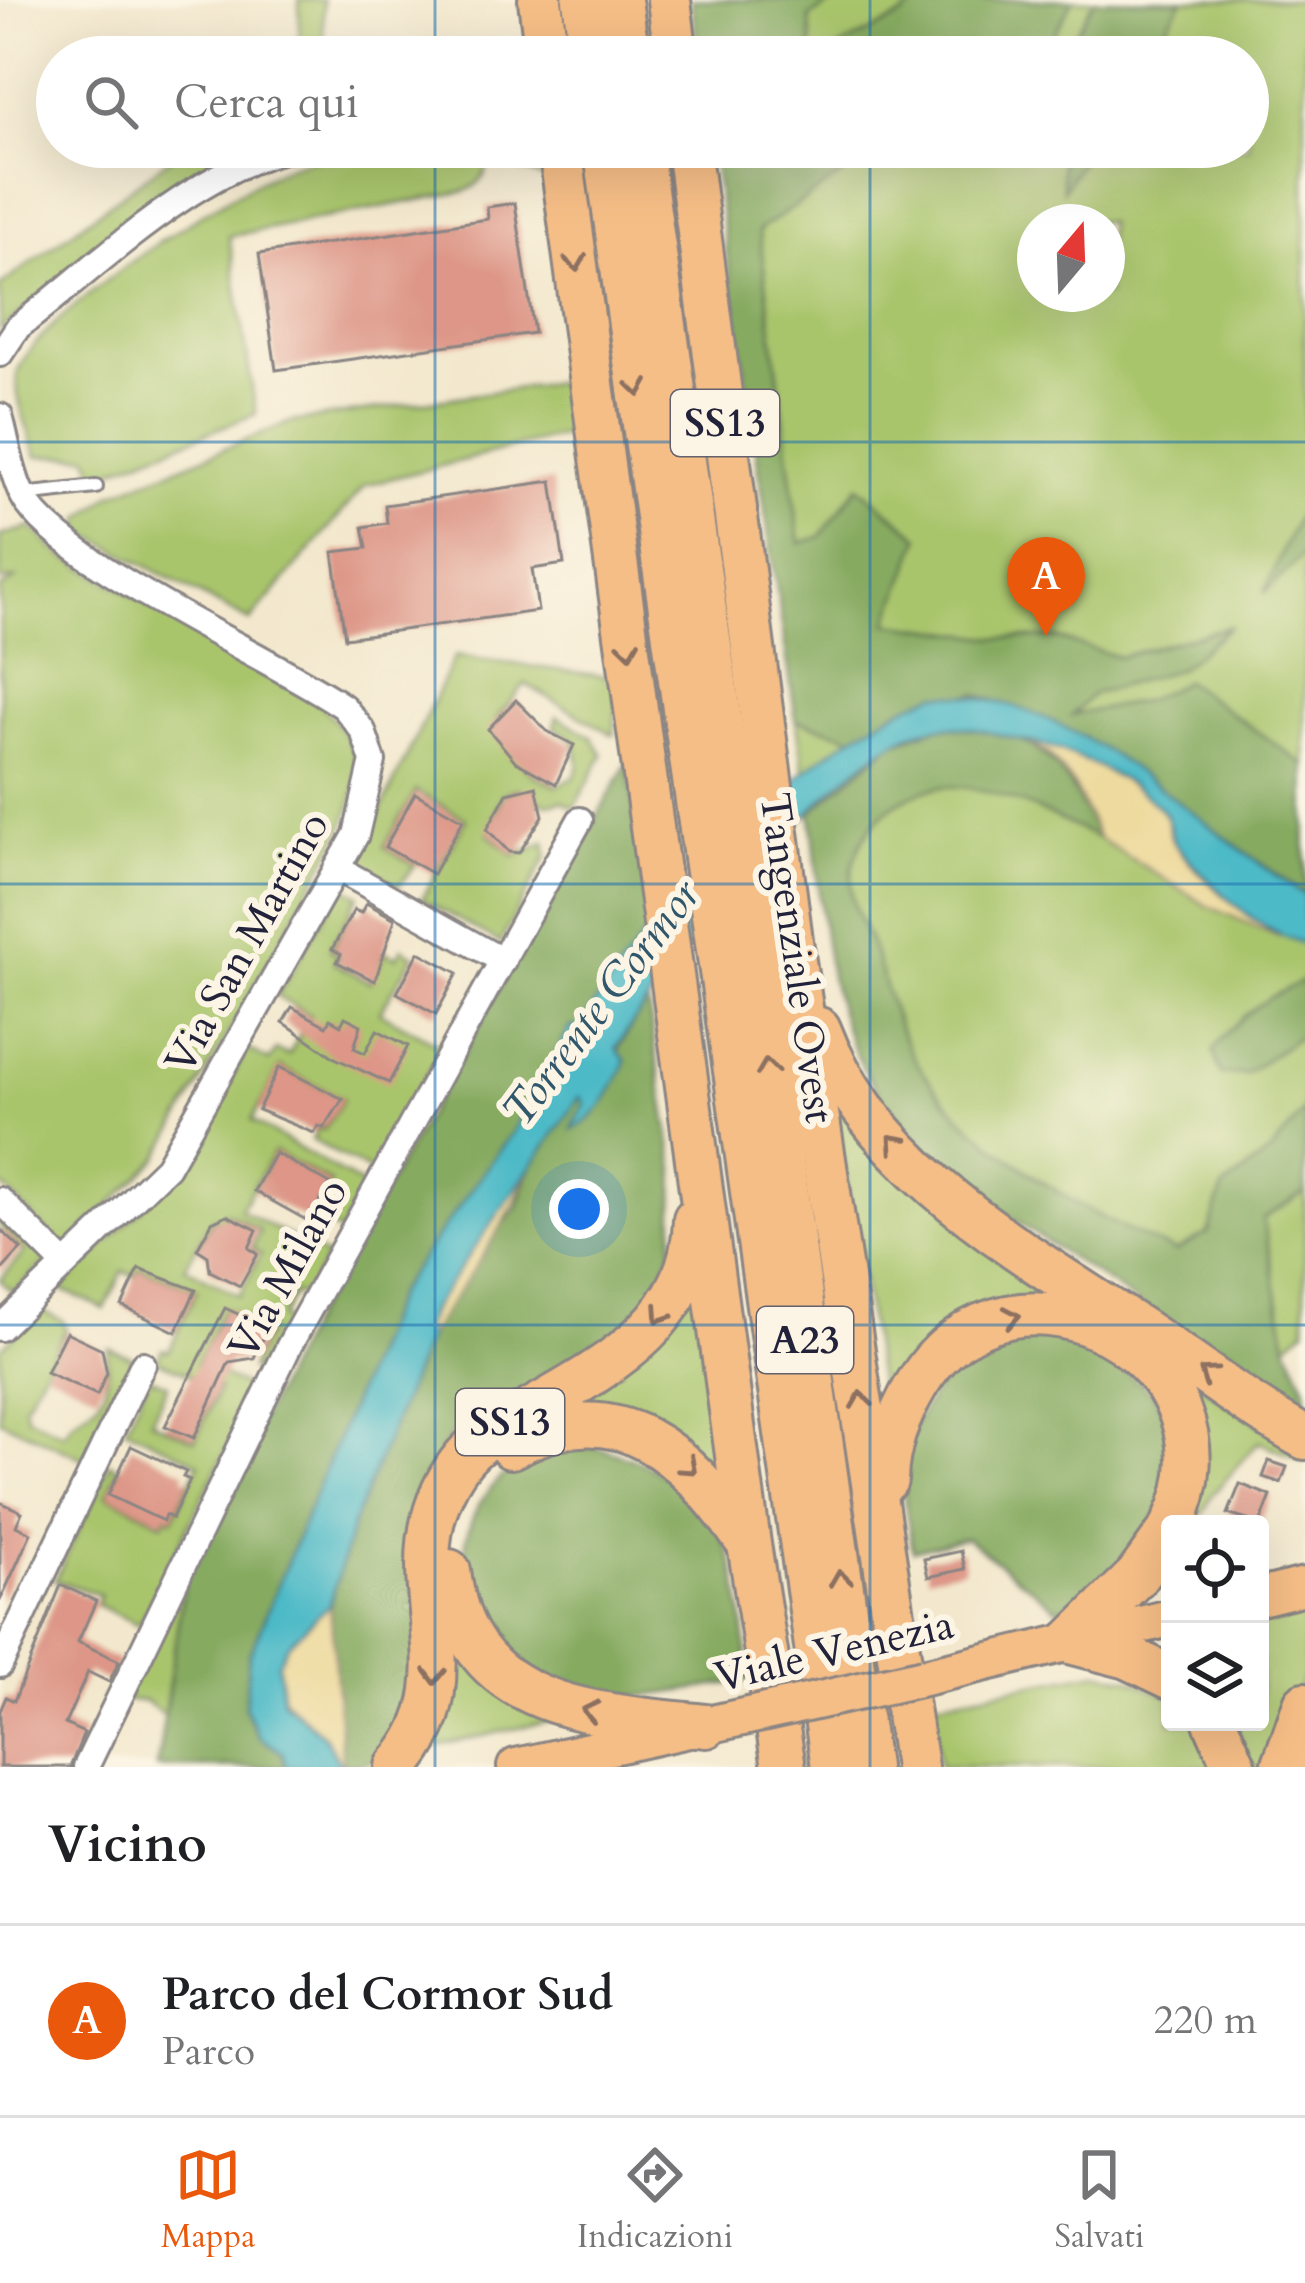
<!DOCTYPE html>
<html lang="it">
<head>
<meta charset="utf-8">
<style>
  :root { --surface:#fff; --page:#f6f6f6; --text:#202124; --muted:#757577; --line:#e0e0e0; --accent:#ea580c }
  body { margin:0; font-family:Cardo,serif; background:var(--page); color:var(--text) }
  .controls { position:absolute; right:36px; bottom:36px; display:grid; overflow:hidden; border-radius:12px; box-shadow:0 12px 48px #0002 }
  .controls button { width:108px; height:108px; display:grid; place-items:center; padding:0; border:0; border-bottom:3px solid var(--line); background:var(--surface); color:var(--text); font:60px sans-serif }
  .compass { position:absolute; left:1017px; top:204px; width:108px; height:108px; border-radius:50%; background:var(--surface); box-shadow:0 12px 48px #0002; rotate:19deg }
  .you { position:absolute; left:579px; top:1209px; width:42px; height:42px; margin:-30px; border:9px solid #fff; border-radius:50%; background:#1a73e8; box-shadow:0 0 0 18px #1a73e833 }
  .badge { display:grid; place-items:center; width:78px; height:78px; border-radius:50%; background:var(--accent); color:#fff; font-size:39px; font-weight:700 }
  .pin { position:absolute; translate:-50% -99px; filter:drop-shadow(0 3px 6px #0008) }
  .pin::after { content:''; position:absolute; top:63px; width:42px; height:36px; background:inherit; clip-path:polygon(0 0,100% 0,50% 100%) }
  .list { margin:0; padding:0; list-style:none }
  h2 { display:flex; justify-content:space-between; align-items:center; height:156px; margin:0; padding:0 48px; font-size:51px }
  h2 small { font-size:39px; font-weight:400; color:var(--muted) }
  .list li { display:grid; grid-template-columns:78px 1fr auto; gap:36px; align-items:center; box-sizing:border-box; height:192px; padding:0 48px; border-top:3px solid var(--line) }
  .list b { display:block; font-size:45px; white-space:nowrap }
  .list p { margin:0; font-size:39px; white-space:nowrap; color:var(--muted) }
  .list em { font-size:39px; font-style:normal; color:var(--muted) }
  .icon { flex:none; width:66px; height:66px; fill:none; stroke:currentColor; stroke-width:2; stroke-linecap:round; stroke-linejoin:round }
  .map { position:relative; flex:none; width:1305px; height:1767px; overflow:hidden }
  .search { position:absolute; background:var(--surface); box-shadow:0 12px 48px #0002; left:36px; right:36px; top:36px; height:132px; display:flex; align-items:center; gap:30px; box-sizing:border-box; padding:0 42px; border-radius:66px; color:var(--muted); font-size:45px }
  .sheet { height:348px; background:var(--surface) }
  nav { display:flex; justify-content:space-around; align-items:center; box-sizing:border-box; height:168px; border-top:3px solid var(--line); background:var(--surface); font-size:33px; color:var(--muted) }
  nav a { display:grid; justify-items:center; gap:6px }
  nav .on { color:var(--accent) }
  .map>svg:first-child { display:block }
  .green { fill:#a9c56c; stroke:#667454; stroke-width:3; fill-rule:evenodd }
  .forest { fill:#86aa60; stroke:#54664e; stroke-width:3 }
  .sand { fill:#eeda9e; stroke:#887e6c; stroke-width:3 }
  .water { fill:#4dbac7; stroke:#386e81; stroke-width:3 }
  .building { fill:#dd9687 }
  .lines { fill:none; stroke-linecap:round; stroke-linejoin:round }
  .lane-casing { stroke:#8a8584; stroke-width:18 }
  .street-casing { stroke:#8a8584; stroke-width:30 }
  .primary-casing { stroke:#8a8584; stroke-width:42 }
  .highway-casing { stroke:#8a8584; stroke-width:48 }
  .lane { stroke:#fff; stroke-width:12 }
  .street { stroke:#fff; stroke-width:24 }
  .primary { stroke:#f6be87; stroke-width:36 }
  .highway { stroke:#f6be87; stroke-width:42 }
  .primary-bridge-casing { stroke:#8a8584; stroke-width:42; stroke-linecap:butt }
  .primary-bridge { stroke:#f6be87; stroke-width:36 }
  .oneway { stroke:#8c7061 }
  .grid { fill:none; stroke:#1f6fb2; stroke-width:3; stroke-opacity:0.55 }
  .labels { text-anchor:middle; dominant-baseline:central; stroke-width:12; stroke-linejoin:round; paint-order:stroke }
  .shield { fill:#fcf5e5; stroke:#63616e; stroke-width:3 }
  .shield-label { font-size:39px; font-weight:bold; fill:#22223b }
  .street-label { font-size:42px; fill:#22223b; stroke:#fcf5e5 }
  .water-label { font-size:45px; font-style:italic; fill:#31576c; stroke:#fcf5e5 }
</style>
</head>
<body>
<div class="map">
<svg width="1305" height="1767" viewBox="0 0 1305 1767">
  <rect width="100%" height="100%" fill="#fcf5e5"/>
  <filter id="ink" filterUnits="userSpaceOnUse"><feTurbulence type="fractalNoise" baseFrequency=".00833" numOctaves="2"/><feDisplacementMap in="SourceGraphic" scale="24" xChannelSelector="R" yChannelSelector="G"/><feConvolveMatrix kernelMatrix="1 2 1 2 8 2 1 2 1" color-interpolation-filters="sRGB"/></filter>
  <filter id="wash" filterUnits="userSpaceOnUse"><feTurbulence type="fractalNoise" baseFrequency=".004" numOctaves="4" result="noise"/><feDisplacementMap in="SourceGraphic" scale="48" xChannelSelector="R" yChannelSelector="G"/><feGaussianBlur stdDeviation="2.7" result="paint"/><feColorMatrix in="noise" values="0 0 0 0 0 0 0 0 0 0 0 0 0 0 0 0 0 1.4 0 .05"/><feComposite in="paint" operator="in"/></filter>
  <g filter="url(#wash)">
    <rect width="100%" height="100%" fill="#f3e8cd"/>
    <g class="green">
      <path d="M 299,0 L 323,0 L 324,57 L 300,57 Z"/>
      <path d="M 693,0 L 1305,0 L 1305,1329 L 1287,1344 L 1139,1301 L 1004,1211 L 831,955 L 713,147 L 1248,147 L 1248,57 L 701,57 ZM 1035,222 L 1107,222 L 1107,294 L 1035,294 Z"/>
      <path d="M 246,147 L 194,174 L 0,330 L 0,286 L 184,148 Z"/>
      <path d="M 414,147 L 488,147 C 490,169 486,181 466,191 L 229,236 L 256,414 L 96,476 L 89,456 L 37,456 C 30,433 15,401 17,376 C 23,323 242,182 296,164 C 333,153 376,152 414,147 Z"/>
      <path d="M 509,147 L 549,147 L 553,182 L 512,167 Z"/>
      <path d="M 574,380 L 579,431 L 365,485 L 250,621 L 81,531 L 81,519 L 112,494 L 291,422 Z"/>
      <path d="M 31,527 L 62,556 L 307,692 C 365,746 370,775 334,846 L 159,1157 L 65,1249 L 0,1184 L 0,589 L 18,578 L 0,581 L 0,536 Z"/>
      <path d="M 455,656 L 619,678 L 614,735 L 525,684 L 496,719 L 495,735 L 532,774 L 556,786 L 574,778 L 579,765 L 575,740 L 554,727 L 557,716 L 592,737 L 603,755 L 574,808 L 562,801 L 547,804 L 517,788 L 503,794 L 488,834 L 515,856 L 545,842 L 547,856 L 500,943 L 422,899 L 466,819 L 416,791 L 384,847 L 415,865 L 399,886 L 356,862 Z"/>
      <path d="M 342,886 L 359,895 L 330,950 L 338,955 L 334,963 L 370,982 L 386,952 L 397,957 L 402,948 L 414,955 L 380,1012 L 442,1047 L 373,1173 L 312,1140 L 319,1127 L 324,1130 L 343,1099 L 280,1067 L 252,1121 L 365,1187 L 340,1233 L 314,1217 L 331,1183 L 274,1152 L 240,1210 L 327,1257 L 305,1296 L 294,1293 L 281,1318 L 290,1323 L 283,1334 L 278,1332 L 257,1372 L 250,1369 L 270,1328 L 224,1308 L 196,1364 L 256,1391 L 139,1625 L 97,1605 L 100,1595 L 55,1580 L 110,1463 L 119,1468 L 107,1495 L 163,1523 L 166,1517 L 173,1519 L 199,1463 L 126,1428 L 149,1377 L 168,1384 L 151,1421 L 195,1440 L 219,1388 L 157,1360 L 162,1349 L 169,1351 L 197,1290 L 140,1268 L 135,1276 L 123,1271 L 105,1309 L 60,1289 L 175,1176 L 247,1049 L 269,1061 L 276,1050 L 289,1055 L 310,1015 L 277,996 ZM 226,1212 L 260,1231 L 252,1248 L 261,1254 L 239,1296 L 185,1267 L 213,1218 L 221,1221 Z"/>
      <path d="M 833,1095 L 1072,1300 C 953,1296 940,1319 884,1418 Z"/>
      <path d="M 0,1212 L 49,1260 L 13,1293 L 0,1280 L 25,1251 L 0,1228 Z"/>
      <path d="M 697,1279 L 722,1460 L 711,1469 L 586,1409 L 577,1397 Z"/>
      <path d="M 39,1310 L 63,1321 L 66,1329 L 24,1406 L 27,1416 L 64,1434 C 73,1415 90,1413 100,1398 C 112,1379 105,1365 109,1348 L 134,1358 L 86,1460 L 0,1420 L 0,1349 Z"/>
      <path d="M 1191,1379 L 1305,1453 L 1305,1461 L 1259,1442 L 1212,1495 L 1198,1524 L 1187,1524 C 1205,1471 1213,1432 1191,1379 Z"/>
      <path d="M 186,1569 L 164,1716 L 146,1701 L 122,1700 Z"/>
      <path d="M 1305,1613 L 1305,1673 L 1270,1767 L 1251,1767 L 1234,1722 L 1260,1722 L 1260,1623 Z"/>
      <path d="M 448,1622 L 574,1716 L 427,1748 Z"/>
      <path d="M 1098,1672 L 1128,1678 L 1170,1697 L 1170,1722 L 1196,1722 L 1219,1767 L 940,1767 L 931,1703 Z"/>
    </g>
    <g class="forest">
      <path d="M 691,0 L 837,0 L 810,17 L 812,57 L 699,57 Z"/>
      <path d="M 920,0 L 1073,0 L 1052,37 L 1021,57 L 821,57 L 902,16 Z"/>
      <path d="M 1094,0 L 1183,0 L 1147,57 L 1062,57 Z"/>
      <path d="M 711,147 L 885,147 L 759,230 L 800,543 L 820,537 L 858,486 L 920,537 L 888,623 L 996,638 L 1056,638 L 1119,657 L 1231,626 L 1179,669 L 1093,694 L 1072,715 L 1146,700 L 1185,681 L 1305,765 L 1305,895 L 1105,751 L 1017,708 L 976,694 L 901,708 L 854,737 L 796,720 Z"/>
      <path d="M 1059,147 L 1090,147 L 1063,190 Z"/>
      <path d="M 1305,498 L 1305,553 L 1264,594 Z"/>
      <path d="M 938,727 C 1033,727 1060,755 1098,838 C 1058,820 1013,795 969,788 C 907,777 844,830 852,895 C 854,912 866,931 872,946 C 886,984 893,1023 914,1058 C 964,1141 1087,1218 1176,1251 L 1208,1233 L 1223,1188 L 1272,1151 L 1305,1109 L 1305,1192 L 1263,1219 L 1287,1344 L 1305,1386 L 1305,1423 C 1243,1379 1181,1333 1119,1290 C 1025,1225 907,1162 856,1054 C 821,980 820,891 811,812 L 892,743 Z"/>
      <path d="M 628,762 L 650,927 L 580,1028 L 571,1027 L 513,1132 L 397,1292 L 249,1656 L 245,1708 L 259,1737 L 282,1752 L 286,1767 L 157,1767 L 186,1569 L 312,1317 Z"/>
      <path d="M 1305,980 L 1305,1032 L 1246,1074 L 1221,1075 L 1213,1051 C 1238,1014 1266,998 1305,980 Z"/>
      <path d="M 647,999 L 675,1168 L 673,1250 L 657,1288 L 616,1339 L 454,1432 L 425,1476 L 406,1555 L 426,1655 L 406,1721 L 376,1761 L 343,1767 L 330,1604 L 352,1526 L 428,1337 L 486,1243 L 517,1208 L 533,1159 L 581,1095 L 585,1104 L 573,1127 Z"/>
      <path d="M 1058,1334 C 1085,1341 1100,1353 1122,1370 C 1132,1378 1151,1388 1157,1400 C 1202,1481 1133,1578 1058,1609 L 966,1538 L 913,1551 C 909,1527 903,1501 903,1477 C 904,1422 945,1366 993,1343 C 1011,1334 1038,1336 1058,1334 Z"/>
      <path d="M 562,1443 C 632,1447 707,1486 731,1558 C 743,1596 744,1641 750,1680 C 699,1688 615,1707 566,1690 C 438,1644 425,1486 562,1443 Z"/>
    </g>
    <g class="sand">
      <path d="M 1029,742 C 1059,744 1152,789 1166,817 C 1170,826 1168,835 1174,843 C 1201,880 1242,912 1279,937 L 1206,905 L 1098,838 L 1074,786 L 1049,755 Z"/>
      <path d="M 533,1159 C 512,1224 464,1279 428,1337 L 424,1327 L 440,1294 Z"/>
      <path d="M 330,1604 L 343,1767 C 336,1758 331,1744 323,1735 C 299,1711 252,1688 288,1643 C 300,1630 317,1618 330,1604 Z"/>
    </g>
    <path class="water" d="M 936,694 C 1077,693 1193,824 1305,895 L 1305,944 C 1253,929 1212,886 1177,846 C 1168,836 1172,823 1164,813 C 1139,782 1067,749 1030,742 C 993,735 961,720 923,730 C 839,750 664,972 616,1048 L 626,1061 C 615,1086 599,1120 572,1129 L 585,1104 L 580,1097 L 431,1310 L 424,1327 L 428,1337 L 352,1526 L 330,1604 L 288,1644 L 278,1663 L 283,1701 L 324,1736 L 342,1767 L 286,1767 L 282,1752 L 259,1737 L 245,1708 L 249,1656 L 397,1292 L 513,1132 L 571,1027 L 580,1027 C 661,901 793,748 936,694 Z"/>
    <g id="blocks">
      <g class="building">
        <path d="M 515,203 L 534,333 L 276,370 L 259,254 L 488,219 L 487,207 Z"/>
        <path d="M 552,481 L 564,564 L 532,569 L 538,611 L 345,638 L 333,552 L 367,548 L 363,527 L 387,523 L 385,505 Z"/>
        <path d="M 516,700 L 547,731 L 574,745 L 556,784 L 516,762 L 488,729 Z"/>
        <path d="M 536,786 L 543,816 L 519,853 L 509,852 L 487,829 L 507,793 Z"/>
        <path d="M 415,793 L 463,820 L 433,874 L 385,847 Z"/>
        <path d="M 366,903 L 395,919 L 375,981 L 337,962 L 341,954 L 332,949 L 354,910 L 361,913 Z"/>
        <path d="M 419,952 L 458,973 L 436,1014 L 397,993 Z"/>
        <path d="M 292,1007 L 326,1026 L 330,1019 L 341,1025 L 345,1017 L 361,1025 L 354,1048 L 365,1053 L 377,1030 L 408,1046 L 389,1083 L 335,1058 L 283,1022 Z"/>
        <path d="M 279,1067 L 343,1099 L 324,1128 L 318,1126 L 314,1133 L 258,1110 Z"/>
        <path d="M 275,1153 L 330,1184 L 308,1221 L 254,1191 Z"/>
        <path d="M 227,1215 L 257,1230 L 249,1248 L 258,1254 L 240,1286 L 210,1271 L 208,1256 L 197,1249 L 212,1222 Z"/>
        <path d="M 0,1229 L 21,1249 L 0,1272 Z"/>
        <path d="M 139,1269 L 196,1290 L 176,1332 L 122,1306 Z"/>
        <path d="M 225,1308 L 268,1328 L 254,1358 L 229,1362 L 194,1438 L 165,1426 Z"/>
        <path d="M 66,1332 L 102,1349 L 107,1373 L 97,1395 L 46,1372 Z"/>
        <path d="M 131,1446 L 186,1472 L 183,1477 L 190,1480 L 172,1518 L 165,1515 L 163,1521 L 108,1495 Z"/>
        <path d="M 1269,1461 L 1287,1467 L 1281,1483 L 1263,1477 Z"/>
        <path d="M 1240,1484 L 1271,1496 L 1260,1524 L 1228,1514 Z"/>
        <path d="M 0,1502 L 22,1512 L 16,1526 L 31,1533 L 0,1601 Z"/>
        <path d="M 961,1551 L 965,1569 L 928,1577 L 924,1559 Z"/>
        <path d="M 61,1585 L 96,1601 L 78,1642 L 119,1661 L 109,1682 L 88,1672 L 65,1724 L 84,1733 L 70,1767 L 0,1767 L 0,1711 L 6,1697 L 14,1701 Z"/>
      </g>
    </g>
  </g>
  <g filter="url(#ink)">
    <use href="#blocks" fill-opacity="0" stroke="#8a8584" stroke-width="3"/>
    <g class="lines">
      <g class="lane-casing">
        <path id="lane" d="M 23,495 L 96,487"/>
      </g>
      <g class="street-casing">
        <g id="street">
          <path d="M 0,354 L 18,327 C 100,264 194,169 295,147"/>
          <path d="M 0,416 C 7,441 11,473 23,496 C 58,563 272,657 344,707 L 363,731 L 373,761 L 356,835 L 337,868 L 167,1167 L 0,1328"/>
          <path d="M 337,868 L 503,961"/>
          <path d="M 0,1200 L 65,1265"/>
          <path d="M 0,1665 L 143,1364"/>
          <path d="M 86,1767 L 289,1346 L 580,820"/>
        </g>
      </g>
      <g class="primary-casing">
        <g id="primary">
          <path d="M 1260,1597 L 1305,1586"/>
          <path d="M 924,1677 L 1170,1618"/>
          <path d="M 516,1767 L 748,1716"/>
        </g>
      </g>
      <g class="highway-casing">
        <g id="highway">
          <path d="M 540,0 L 547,57"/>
          <path d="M 584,0 L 592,57"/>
          <path d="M 620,0 L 628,57"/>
          <path d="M 669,0 L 676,57"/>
          <path d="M 560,147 L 749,1544 L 784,1767"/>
          <path d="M 605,147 L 833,1767"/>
          <path d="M 640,147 L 867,1767"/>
          <path d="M 688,147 L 792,948 L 916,1767"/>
          <path d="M 819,1029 C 873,1173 1030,1256 1151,1336 C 1202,1370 1251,1408 1305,1438"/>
          <path d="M 511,1447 C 618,1388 687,1455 745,1539"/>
          <path d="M 886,1480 C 887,1445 899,1414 917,1384 C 1012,1227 1252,1362 1173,1524"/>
          <path d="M 449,1571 C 465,1711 593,1714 706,1726"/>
          <path d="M 1070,1642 L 1137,1576 L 1170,1530"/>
          <path d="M 1070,1642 L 1128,1657 L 1170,1677"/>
          <path d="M 1215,1722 L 1235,1767"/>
          <path d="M 397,1767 C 484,1671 382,1570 459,1464 C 475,1442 500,1428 524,1414 C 603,1368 693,1325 695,1219"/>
          <path d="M 1283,1767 L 1305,1704"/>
        </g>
      </g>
      <use href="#lane" class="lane"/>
      <use href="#street" class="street"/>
      <use href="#primary" class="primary"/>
      <use href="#highway" class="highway"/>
      <g class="primary-bridge-casing">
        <path id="primary-bridge" d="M 748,1716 L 924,1677"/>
      </g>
      <use href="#primary-bridge" class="primary-bridge"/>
    </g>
    <defs><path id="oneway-chevron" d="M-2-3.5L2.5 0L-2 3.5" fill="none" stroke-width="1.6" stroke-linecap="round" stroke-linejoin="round" transform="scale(3)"/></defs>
    <g class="oneway">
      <use href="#oneway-chevron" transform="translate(576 263) rotate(82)"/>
      <use href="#oneway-chevron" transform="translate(638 388) rotate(82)"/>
      <use href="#oneway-chevron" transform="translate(629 649) rotate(82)"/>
      <use href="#oneway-chevron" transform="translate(767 1067) rotate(-98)"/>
      <use href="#oneway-chevron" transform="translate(895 1142) rotate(-132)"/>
      <use href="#oneway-chevron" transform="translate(661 1315) rotate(124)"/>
      <use href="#oneway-chevron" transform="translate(1012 1317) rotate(-10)"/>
      <use href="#oneway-chevron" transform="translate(1207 1374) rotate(-145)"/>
      <use href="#oneway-chevron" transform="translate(861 1400) rotate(-98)"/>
      <use href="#oneway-chevron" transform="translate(689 1467) rotate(42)"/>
      <use href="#oneway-chevron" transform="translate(840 1578) rotate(-98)"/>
      <use href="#oneway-chevron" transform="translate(435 1676) rotate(91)"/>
      <use href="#oneway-chevron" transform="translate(590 1711) rotate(-168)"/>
    </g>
  </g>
  <path class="grid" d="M 435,0 L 435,57M 870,0 L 870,57M 435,147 L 435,1767M 870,147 L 870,1767M 0,442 L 1305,442M 0,884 L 1305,884M 0,1325 L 1305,1325"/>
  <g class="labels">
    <g class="shield">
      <rect x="671" y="390" width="108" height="66" rx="9"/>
      <rect x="757" y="1307" width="96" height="66" rx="9"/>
      <rect x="456" y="1389" width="108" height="66" rx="9"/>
    </g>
    <g class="shield-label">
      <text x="725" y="423">SS13</text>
      <text x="805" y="1340">A23</text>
      <text x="510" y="1422">SS13</text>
    </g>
    <g class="street-label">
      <text transform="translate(247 943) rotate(-61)">Via San Martino</text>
      <text transform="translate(797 958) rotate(82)">Tangenziale Ovest</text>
      <text transform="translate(288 1269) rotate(-61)">Via Milano</text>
      <text transform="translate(834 1651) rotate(-13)">Viale Venezia</text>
    </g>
    <g class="water-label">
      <text transform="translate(601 1003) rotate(-53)">Torrente Cormor</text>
    </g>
  </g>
</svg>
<div class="controls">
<button><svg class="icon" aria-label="locate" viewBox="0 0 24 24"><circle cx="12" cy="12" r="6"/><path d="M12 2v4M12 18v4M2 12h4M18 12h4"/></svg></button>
<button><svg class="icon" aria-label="layers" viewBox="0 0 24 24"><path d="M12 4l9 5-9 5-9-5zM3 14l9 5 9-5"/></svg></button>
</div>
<svg class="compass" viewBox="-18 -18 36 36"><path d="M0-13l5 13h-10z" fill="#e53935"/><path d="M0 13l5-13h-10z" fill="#757577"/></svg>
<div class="you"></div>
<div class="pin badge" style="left:1046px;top:636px">A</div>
<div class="search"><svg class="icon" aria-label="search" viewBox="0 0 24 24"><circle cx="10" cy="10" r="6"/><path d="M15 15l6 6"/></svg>Cerca qui</div>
</div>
<section class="sheet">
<h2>Vicino<small></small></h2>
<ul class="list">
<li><span class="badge">A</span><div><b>Parco del Cormor Sud</b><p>Parco</p></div><em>220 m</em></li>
</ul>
</section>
<nav>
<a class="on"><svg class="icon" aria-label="map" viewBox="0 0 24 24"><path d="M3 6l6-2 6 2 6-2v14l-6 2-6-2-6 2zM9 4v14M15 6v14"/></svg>Mappa</a>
<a><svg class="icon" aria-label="directions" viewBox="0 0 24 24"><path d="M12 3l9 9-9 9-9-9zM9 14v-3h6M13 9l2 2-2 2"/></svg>Indicazioni</a>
<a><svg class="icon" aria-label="saved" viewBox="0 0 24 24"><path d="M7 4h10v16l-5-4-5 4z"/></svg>Salvati</a>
</nav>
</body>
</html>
